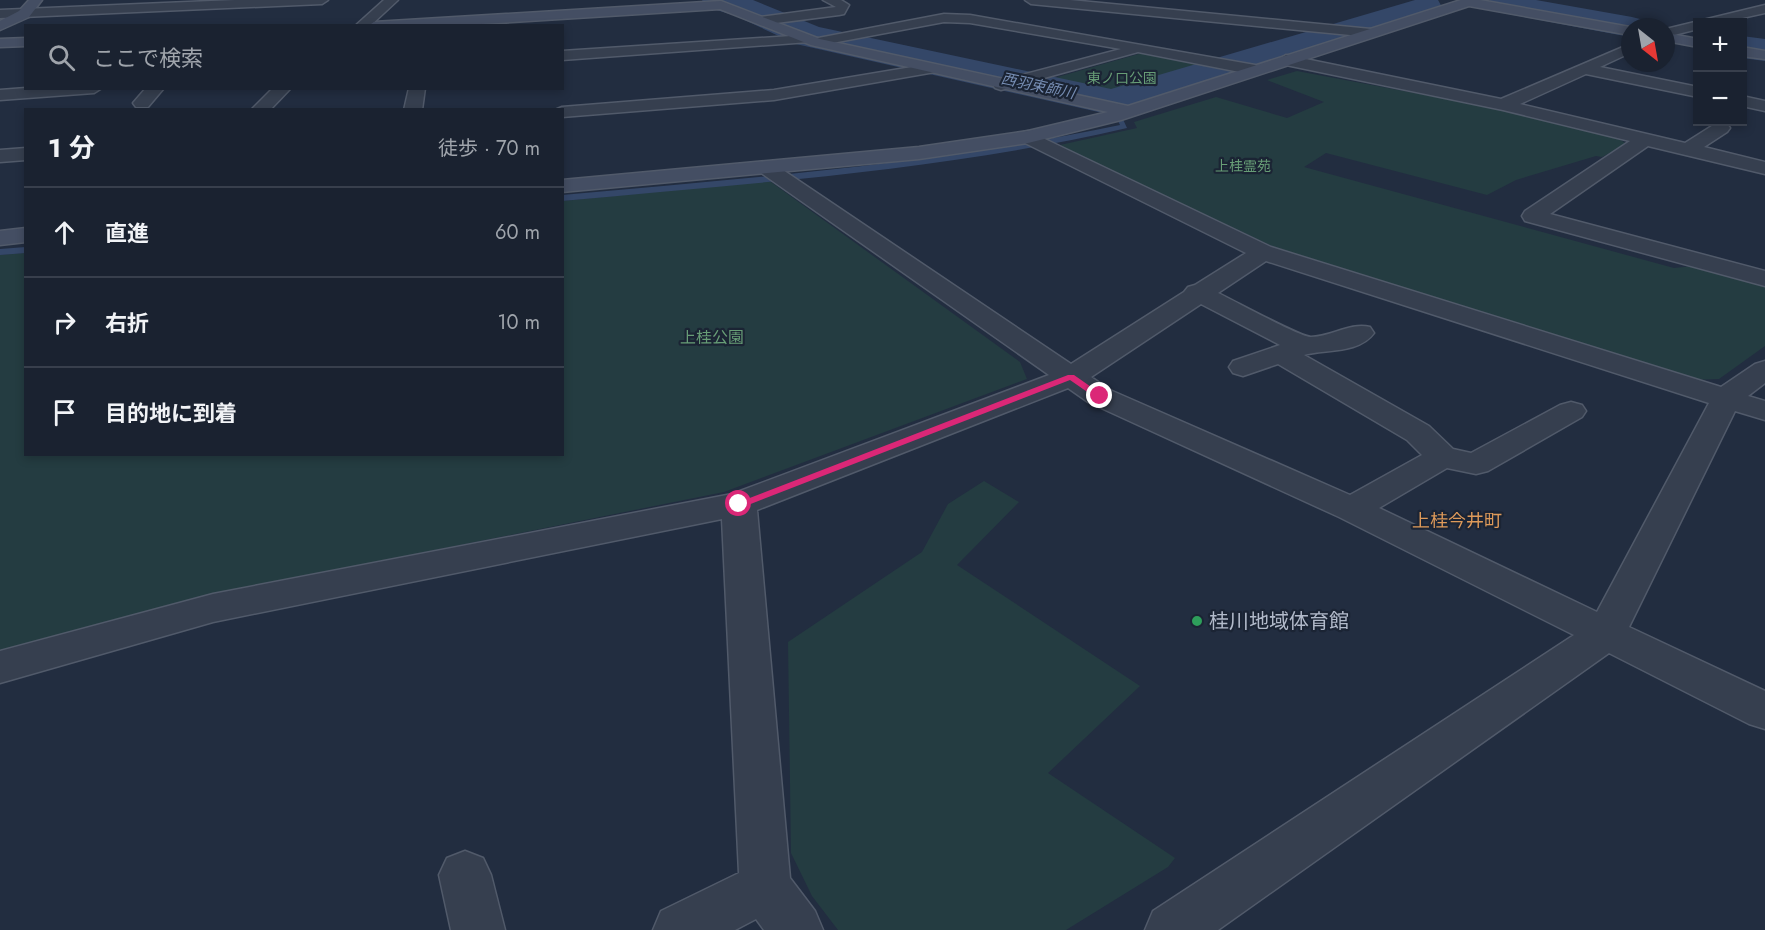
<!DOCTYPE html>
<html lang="ja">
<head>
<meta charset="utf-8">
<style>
  :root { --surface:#1a2230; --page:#272f3c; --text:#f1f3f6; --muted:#9fa4ab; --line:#383f4c }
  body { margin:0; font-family:Jost,"Noto Sans JP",sans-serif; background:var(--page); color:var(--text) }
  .controls { position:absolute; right:18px; top:18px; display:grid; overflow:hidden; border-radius:0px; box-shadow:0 3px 9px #0003 }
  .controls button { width:54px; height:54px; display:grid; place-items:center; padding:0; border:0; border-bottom:2px solid var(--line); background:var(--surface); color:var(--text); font:30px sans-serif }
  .compass { position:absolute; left:1621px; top:18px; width:54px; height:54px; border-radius:50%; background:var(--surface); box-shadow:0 3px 9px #0003; rotate:149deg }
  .stop { position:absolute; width:18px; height:18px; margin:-14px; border:4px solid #db2777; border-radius:50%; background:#fff }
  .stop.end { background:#db2777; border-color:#fff; box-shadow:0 2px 6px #0008 }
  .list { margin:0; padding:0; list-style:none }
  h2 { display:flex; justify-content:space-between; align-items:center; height:78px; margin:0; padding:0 24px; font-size:26px }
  h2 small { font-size:20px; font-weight:400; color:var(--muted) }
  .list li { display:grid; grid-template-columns:39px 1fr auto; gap:18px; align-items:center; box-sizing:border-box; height:90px; padding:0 24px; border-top:2px solid var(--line) }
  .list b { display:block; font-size:22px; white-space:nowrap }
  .list em { font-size:20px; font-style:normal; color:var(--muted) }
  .icon { flex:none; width:33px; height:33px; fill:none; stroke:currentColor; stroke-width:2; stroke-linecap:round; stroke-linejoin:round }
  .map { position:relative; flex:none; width:1765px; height:930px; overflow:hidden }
  .search { position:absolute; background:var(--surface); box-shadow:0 3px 9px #0003; left:24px; top:24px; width:540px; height:66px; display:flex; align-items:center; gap:15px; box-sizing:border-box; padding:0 21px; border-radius:0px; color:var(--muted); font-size:22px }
  .panel { position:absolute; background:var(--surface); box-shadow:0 3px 9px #0003; left:24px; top:108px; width:540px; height:348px; border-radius:0px }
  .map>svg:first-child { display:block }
  .green { fill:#243c41 }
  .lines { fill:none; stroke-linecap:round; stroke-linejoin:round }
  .stream { fill:#344768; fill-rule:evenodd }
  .river { fill:#344768; fill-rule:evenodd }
  .street-casing { stroke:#515a6a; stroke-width:3 }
  .secondary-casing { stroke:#515a6a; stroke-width:3 }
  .street { fill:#363f4f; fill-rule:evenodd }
  .secondary { fill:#444e63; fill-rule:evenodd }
  .route { fill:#db2777 }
  .leisure-dot { fill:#2e9e5b; stroke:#1b2434; stroke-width:2 }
  .labels { text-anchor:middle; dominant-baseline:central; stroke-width:4.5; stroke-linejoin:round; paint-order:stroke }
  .far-park-label { font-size:14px; fill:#679d76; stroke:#1b2434 }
  .far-water-label { font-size:15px; font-style:italic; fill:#778eb4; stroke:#1b2434 }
  .park-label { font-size:16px; fill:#679d76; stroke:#1b2434 }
  .neighbourhood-label { font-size:18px; fill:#de9a5a; stroke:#1b2434 }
  .near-poi-label { font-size:20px; fill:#b2baca; stroke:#1b2434; text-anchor:start }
</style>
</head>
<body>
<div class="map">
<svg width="1765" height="930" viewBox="0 0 1765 930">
  <rect width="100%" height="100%" fill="#222d40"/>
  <g class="green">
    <path d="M 1153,52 L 1222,68 L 1118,100 L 1105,99 L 1033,84 L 1142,53 Z"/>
    <path d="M 1297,71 L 1484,106 L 1617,138 L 1627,144 L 1602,157 L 1596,156 L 1516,180 L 1487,195 L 1326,153 L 1304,167 L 1674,268 L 1694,266 L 1765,286 L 1765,346 L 1719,379 L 1689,380 L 1272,246 L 1088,160 L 1060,145 L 1137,128 L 1134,122 L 1216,97 L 1287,118 L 1324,102 L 1267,80 Z"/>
    <path d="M 764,181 L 771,182 L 1020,362 L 1027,379 L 724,492 L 202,597 L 0,658 L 0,255 L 25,253 L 26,454 L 562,454 L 563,201 Z"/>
    <path d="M 984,481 L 1019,502 L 957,565 L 1140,686 L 1048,773 L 1175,858 L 1168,867 L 1066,930 L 838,930 L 812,896 L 791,853 L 788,642 L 922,552 L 948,504 Z"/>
  </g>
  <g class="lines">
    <g class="stream">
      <path d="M 1112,100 L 1115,102 L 1127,128 C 942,171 751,183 562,201 L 562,195 C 749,178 936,164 1120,125 L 1109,102 Z"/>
      <path d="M 26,247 L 26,253 L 0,255 L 0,249 Z"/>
    </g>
    <g class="river">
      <path d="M 702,0 L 753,0 L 819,27 L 1111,89 L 1415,0 L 1438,0 L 1442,7 L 1438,14 L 1112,115 L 796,44 L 736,16 L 707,7 Z"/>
      <path d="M 1490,0 L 1536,0 L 1632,17 L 1644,20 L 1649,27 L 1630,27 L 1630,37 L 1492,11 L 1487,4 Z"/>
      <path d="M 1742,36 L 1765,39 L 1765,61 L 1742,58 Z"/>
    </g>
    <g class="street-casing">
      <g id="street">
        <path d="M 235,0 L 328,0 L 322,4 L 0,18 L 0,10 Z"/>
        <path d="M 384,0 L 398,0 L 370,26 L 355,26 Z"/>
        <path d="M 823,0 L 841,0 L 849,5 L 844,14 L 839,15 L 761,25 L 754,21 L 761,17 L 836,7 Z"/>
        <path d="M 1025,0 L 1070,0 L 1371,29 L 1378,33 L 1371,37 L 1031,4 Z"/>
        <path d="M 1765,5 L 1765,13 L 1724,22 L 1698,22 L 1698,29 L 1666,37 L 1666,29 Z"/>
        <path d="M 944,14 L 970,15 L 1255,65 L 1263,70 L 1255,75 L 1138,52 L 1001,90 L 995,88 L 993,85 L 995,82 L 1121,49 L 970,23 L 944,22 L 816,46 L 809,42 L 562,60 L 562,51 L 806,35 L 813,39 Z"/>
        <path d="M 1630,44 L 1630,53 L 1600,67 L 1698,87 L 1698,97 L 1586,74 L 1520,104 L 1685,143 L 1715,124 L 1727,124 L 1730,128 L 1727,132 L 1704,147 L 1765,162 L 1765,174 L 1648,146 L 1550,214 L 1765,271 L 1765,286 L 1525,221 L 1522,216 L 1525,211 L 1630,141 L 1503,110 L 1286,65 L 1278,60 L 1286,55 L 1501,99 Z"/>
        <path d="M 930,64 L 938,69 L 935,72 L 774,100 L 562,117 L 562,110 L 555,110 L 562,107 L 774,90 Z"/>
        <path d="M 26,88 L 102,88 L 94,93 L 0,100 L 0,90 Z"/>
        <path d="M 146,88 L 164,88 L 148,107 L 136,107 L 133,103 Z"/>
        <path d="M 273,88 L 291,88 L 270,110 L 251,110 Z"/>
        <path d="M 409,88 L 425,88 L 422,110 L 404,110 Z"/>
        <path d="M 1742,96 L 1765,101 L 1765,111 L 1742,106 Z"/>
        <path d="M 1028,131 L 1271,247 L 1721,387 L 1755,364 L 1765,361 L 1765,383 L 1748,396 L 1765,401 L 1765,420 L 1735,411 L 1629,627 L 1765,691 L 1765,729 L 1749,724 L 1609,653 L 1218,930 L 1145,930 L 1153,911 L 1574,635 L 1339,517 L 1088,402 L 1068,388 L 757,510 L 790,878 L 815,911 L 823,930 L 764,930 L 756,919 L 735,930 L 653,930 L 661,911 L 739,873 L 722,519 L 213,622 L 0,683 L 0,651 L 213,594 L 732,494 L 1049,375 L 760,172 L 757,168 L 760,164 L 774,164 L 1071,364 L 1184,292 L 1188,287 L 1195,285 L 1246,253 L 1021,141 L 1019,137 L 1021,133 ZM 1266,261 L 1709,403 L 1597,612 L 1379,508 L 1447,468 L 1476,474 L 1488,471 L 1582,417 L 1586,411 L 1582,405 L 1571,402 L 1560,405 L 1471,453 L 1453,449 L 1429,426 L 1304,355 C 1325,349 1359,354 1374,333 L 1370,327 C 1350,322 1331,337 1311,337 C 1300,337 1233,300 1218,293 ZM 1201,304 L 1280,345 L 1233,361 L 1229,367 L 1233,373 L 1243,376 L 1278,364 L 1407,440 L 1422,455 L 1350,495 L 1110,390 L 1091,377 Z"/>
        <path d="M 26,148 L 26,160 L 0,162 L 0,150 Z"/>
        <path d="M 465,851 L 483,858 L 491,875 L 505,930 L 451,930 L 439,875 L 447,858 Z"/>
      </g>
    </g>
    <g class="secondary-casing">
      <g id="secondary">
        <path d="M 29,0 L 42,0 L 29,17 L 0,30 L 0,21 L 19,11 Z"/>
        <path d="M 1461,0 L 1480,0 L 1630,27 L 1630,35 L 1469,6 L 1121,120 L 1028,143 L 919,159 L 562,192 L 562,180 L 919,147 L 1028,131 L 1108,112 L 811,45 L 720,9 L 449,26 L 368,26 L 374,22 L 721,1 L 820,39 L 1128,106 Z"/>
        <path d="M 1666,33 L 1698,39 L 1698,47 L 1666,41 Z"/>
        <path d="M 26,38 L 26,46 L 0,47 L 0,39 Z"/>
        <path d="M 1742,47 L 1765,51 L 1765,59 L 1742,56 Z"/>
        <path d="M 26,228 L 26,242 L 0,245 L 0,231 Z"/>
      </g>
    </g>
    <use href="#street" class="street"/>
    <use href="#secondary" class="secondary"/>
  </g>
  <path class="route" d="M 1068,375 L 1074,375 L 1104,396 L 1096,398 L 1070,380 L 743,507 L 739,508 L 734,504 Z"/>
  <circle class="leisure-dot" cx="1197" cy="621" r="6"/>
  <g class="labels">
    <g class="far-park-label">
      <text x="1122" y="78">東ノ口公園</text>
      <text x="1243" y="166">上桂霊苑</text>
    </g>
    <g class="far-water-label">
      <text transform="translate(1038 86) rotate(12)">西羽束師川</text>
    </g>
    <g class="park-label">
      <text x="712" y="337">上桂公園</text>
    </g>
    <g class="neighbourhood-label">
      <text x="1457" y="521">上桂今井町</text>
    </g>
    <g class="near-poi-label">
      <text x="1209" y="621">桂川地域体育館</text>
    </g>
  </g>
</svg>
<div class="controls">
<button>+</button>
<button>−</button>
</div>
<svg class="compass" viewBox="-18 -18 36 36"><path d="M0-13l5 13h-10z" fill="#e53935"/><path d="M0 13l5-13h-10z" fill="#9fa4ab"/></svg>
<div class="stop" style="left:739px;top:504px"></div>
<div class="stop end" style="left:1100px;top:396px"></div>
<div class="search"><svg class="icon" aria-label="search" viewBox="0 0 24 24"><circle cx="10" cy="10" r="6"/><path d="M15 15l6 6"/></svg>ここで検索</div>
<section class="panel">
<h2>1 分<small>徒歩 · 70 m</small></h2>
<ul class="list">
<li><svg class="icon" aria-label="ahead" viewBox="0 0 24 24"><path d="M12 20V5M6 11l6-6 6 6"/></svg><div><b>直進</b></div><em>60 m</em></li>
<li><svg class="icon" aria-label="right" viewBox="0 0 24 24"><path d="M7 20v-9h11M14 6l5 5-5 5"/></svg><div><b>右折</b></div><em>10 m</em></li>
<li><svg class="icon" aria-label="arrive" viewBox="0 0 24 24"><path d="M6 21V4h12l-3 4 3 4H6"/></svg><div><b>目的地に到着</b></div></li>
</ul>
</section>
</div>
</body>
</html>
